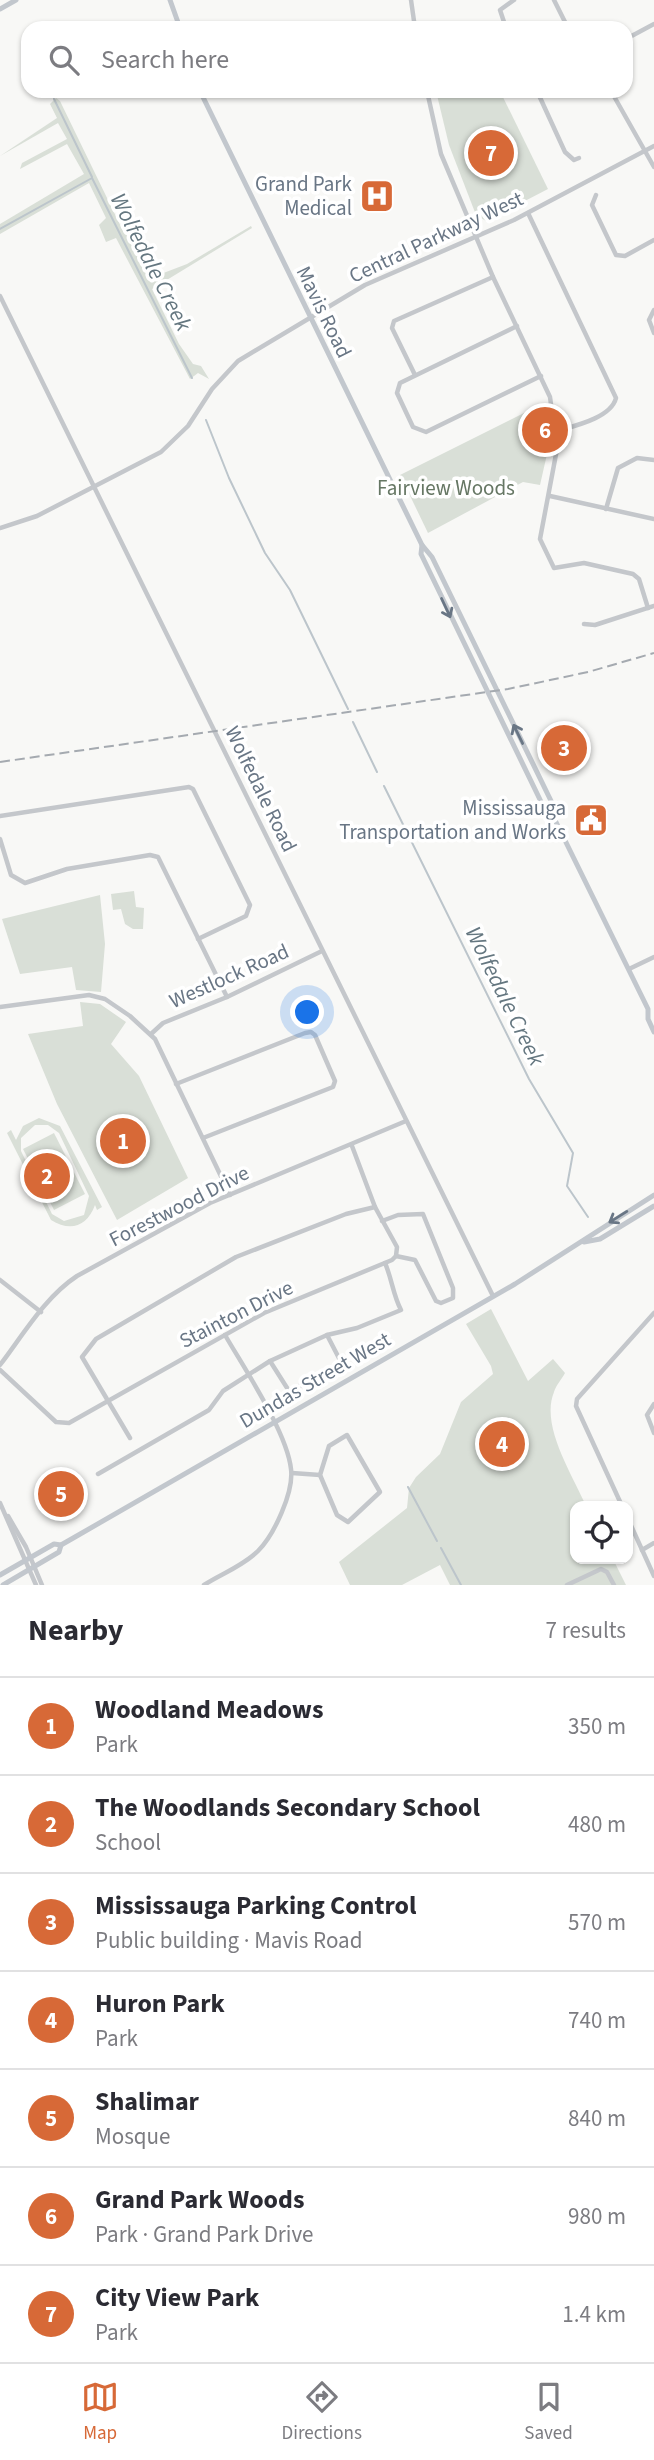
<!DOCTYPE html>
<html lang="en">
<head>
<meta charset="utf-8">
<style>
  :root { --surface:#fff; --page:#f2f2f3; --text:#2b2b33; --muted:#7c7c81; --line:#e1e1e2; --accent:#d76937 }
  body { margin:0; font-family:"Source Sans 3",sans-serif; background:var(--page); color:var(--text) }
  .controls { position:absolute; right:21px; bottom:21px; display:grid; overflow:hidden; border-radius:14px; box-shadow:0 2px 5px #0004 }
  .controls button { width:63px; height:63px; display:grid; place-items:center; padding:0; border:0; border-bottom:2px solid var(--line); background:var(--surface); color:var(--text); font:35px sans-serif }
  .you { position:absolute; left:308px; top:1013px; width:24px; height:24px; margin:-18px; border:5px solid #fff; border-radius:50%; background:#1a73e8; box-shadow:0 0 0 10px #1a73e833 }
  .badge { display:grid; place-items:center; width:46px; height:46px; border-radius:50%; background:var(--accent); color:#fff; font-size:23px; font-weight:700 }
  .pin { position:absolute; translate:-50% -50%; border:4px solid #fff; box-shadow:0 2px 7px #0006 }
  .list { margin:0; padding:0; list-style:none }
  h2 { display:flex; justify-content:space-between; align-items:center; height:91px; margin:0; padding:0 28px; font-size:30px }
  h2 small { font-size:23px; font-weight:400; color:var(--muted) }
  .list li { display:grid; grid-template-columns:46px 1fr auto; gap:21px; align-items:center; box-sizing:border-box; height:98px; padding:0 28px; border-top:2px solid var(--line) }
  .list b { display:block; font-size:26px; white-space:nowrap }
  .list p { margin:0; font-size:23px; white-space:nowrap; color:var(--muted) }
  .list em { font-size:23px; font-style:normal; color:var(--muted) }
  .icon { flex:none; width:38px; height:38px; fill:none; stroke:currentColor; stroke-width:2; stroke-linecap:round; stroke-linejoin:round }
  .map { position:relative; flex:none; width:654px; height:1585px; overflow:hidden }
  .search { position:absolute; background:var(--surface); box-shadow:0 2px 5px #0004; left:21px; right:21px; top:21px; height:77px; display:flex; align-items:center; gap:18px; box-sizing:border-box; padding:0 24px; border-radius:21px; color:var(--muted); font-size:26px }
  .sheet { height:777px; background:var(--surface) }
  nav { display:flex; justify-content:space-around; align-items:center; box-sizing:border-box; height:98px; border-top:2px solid var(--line); background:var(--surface); font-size:19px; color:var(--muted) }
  nav a { display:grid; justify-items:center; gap:4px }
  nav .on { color:var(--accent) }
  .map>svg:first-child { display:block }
  .green { fill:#d9dfd7; fill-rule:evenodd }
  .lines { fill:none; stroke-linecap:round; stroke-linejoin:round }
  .stream { stroke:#bcc5cb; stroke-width:2 }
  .minor { stroke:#c4c7cb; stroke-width:4.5 }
  .major { stroke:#c2c7cd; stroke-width:5 }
  .rail { stroke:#a5aab0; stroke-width:2; stroke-dasharray:10 5; stroke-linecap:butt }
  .oneway { stroke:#697685 }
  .labels { text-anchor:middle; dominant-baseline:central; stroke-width:7; stroke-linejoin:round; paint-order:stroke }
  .poi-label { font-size:21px; fill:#697685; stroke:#fff; text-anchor:end }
  .street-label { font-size:21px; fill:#697685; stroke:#fff }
  .park-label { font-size:21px; fill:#667764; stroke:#fff }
  .water-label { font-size:23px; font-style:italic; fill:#657780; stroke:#fff }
</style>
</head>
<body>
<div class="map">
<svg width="654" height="1585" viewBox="0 0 654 1585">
  <rect width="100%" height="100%" fill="#f8f8f6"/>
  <g class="green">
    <path d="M 436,91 L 500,91 L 548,189 L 486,221 L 476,215 L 449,145 Z"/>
    <path d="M 56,98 L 60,101 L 124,233 L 132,236 L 153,277 L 187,264 L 251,226 L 252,228 L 152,289 L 179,344 L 193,364 L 201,366 L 209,379 L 198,373 L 190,379 L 116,238 L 106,242 L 99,225 L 106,218 L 89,183 L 0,234 L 0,224 L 84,174 L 67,144 L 20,169 L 22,163 L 67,139 L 58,123 L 0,156 L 57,118 L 50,104 Z"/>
    <path d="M 524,413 L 526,428 L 550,441 L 540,485 L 523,482 L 428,533 L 400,475 Z"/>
    <path d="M 134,891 L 136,907 L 144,908 L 143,929 L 133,929 L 125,924 L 121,909 L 113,910 L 111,894 Z"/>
    <path d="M 100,895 L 105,944 L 101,992 L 76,990 L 72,967 L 20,974 L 2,919 Z"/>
    <path d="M 80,1002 L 100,1004 L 126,1022 L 111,1044 L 139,1076 L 188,1178 L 117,1220 L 57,1104 L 28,1034 L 83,1026 Z"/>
    <path d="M 39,1118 L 60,1126 L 102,1207 L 97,1210 L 95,1205 C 87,1227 70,1232 51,1220 L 7,1133 L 11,1130 L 16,1140 L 23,1126 ZM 35,1125 L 48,1125 L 59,1133 L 89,1196 L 84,1215 L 64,1221 L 52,1214 L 21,1151 L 21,1138 Z"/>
    <path d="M 54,1133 L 85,1194 L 54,1210 L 23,1149 Z"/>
    <path d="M 491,1309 L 528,1381 L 553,1359 L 565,1373 C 562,1379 556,1385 554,1392 C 540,1426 573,1475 586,1506 L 575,1506 L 575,1559 L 613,1559 L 626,1585 L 450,1585 L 440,1565 L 402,1585 L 350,1585 L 339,1562 L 407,1508 L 409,1488 L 416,1477 L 440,1454 L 461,1402 L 493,1374 L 491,1366 L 466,1324 Z"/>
  </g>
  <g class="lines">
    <g class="stream">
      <path d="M 54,99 L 92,177"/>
      <path d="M 0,229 L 92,178 L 192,378"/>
      <path d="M 206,420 L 229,478 L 265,553 L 290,590 L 348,709"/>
      <path d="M 353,722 L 377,772"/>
      <path d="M 384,786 L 529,1079 L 573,1153 L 567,1186 L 588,1217"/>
      <path d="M 408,1487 L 437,1541"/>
      <path d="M 441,1548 L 461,1585"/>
    </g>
    <g class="minor">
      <path d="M 411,0 L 415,28"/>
      <path d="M 554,0 L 568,28"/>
      <path d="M 506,28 L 500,10 L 514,0"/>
      <path d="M 626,39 L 654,24"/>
      <path d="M 427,91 L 441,154 L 493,277 L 550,397 L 557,449 L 540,539 L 554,568 L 584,563 L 633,574 L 639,579 L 648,608"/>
      <path d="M 537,91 L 565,152 L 574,160 L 579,158"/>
      <path d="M 611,91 L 654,167"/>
      <path d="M 596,195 L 592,205 L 616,255 L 625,256 L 654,240"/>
      <path d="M 528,213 L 616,398 C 611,418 574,426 557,431"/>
      <path d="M 0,296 L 493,1296"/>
      <path d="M 654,310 L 649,320 L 654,333"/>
      <path d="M 517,326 L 400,383 L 397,393 L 413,427 L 426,432 L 541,376"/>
      <path d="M 415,375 L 392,328 L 394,321 L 493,277"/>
      <path d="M 550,496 L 654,519"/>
      <path d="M 606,509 L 618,468 L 637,458 L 654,460"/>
      <path d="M 0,528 L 37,516 L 161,452 L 188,426 L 212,389 L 238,361 L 365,285 L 514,220 L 654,146"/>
      <path d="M 584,624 L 595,625 L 654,606"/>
      <path d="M 0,816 L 189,787 L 193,789 L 250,905 L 246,916 L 198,939"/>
      <path d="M 0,839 L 11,875 L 25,883 L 67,869 L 150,855 L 158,857 L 227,997"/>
      <path d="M 629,969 L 654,957"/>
      <path d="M 0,1007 L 89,995 L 105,999 L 130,1016 L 155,1039 L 230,1195"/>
      <path d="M 151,1034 L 163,1023 L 227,997 L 322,951"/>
      <path d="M 176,1084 L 305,1033 L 311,1032 L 315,1035 L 335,1081 L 333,1087 L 203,1138"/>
      <path d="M 382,1221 L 398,1215 L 423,1214 L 453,1288 L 453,1298 L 441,1303 L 436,1301 L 415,1260 L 396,1256"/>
      <path d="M 0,1280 L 41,1312"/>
      <path d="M 270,1361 L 289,1391 L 340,1366 L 341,1362 L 327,1335"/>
      <path d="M 0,1365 C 23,1335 45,1297 77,1276 L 210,1203 L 406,1121"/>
      <path d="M 0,1370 L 56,1422 L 69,1423 L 264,1313 L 392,1260 L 396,1256 L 397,1247 L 375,1207 L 352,1146"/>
      <path d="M 654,1404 L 647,1415 L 654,1433"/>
      <path d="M 347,1435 L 380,1492 L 348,1522 L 337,1515 L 320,1475 L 329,1446 Z"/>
      <path d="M 130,1438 L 82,1357 L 96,1339 L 236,1257 L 346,1214 L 375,1207"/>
      <path d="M 292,1473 L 320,1475"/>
      <path d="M 98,1474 L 209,1410 L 223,1391 L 270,1361 L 327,1335 L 357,1328 L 401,1310 C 393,1295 392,1279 385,1263"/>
      <path d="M 0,1503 L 36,1585"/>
      <path d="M 622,1506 L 576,1406 L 577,1399 L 654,1313"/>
      <path d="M 8,1516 L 26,1547 L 42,1585"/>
      <path d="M 628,1519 L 654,1576"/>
      <path d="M 642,1550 L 654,1543"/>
      <path d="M 204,1585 C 221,1574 243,1566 258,1551 C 274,1535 294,1492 291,1469 C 287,1432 244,1368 225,1335"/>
      <path d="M 567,1585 L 601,1569 L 607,1572 L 614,1585"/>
    </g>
    <g class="major">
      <path d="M 170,0 L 180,28"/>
      <path d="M 0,9 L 16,0"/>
      <path d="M 200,91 L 422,545 L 432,557 L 554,807 L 554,818"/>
      <path d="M 422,545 L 421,554 L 546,812 L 554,818 L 648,1009 L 648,1019 L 654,1032"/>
      <path d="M 584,1242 L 600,1239 L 654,1206"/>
      <path d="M 0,1575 L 54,1544 L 61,1545 L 75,1537 L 515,1284 L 654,1195"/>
      <path d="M 3,1585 L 59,1552 L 61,1545"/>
    </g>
    <path class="rail" d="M 0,762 L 508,689 L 588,672 L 654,653"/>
  </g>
  <defs><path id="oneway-shaft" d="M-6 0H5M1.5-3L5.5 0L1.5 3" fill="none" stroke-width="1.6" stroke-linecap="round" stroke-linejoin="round" transform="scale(1.75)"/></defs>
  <g class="oneway">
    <use href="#oneway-shaft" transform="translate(446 608) rotate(65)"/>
    <use href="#oneway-shaft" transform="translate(518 734) rotate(-116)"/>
    <use href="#oneway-shaft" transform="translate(618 1217) rotate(148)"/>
  </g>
  <defs>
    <g id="hospital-square" transform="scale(1.75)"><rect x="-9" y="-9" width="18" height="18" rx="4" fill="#d76937" stroke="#fff"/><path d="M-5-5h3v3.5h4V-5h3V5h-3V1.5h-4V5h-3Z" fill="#fff"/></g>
    <g id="civic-square" transform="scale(1.75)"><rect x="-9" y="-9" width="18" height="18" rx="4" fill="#d76937" stroke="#fff"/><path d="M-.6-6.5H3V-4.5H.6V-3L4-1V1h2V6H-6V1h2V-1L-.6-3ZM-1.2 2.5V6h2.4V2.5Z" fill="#fff"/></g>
  </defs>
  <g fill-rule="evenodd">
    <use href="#hospital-square" x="377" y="196"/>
    <use href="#civic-square" x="591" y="820"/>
  </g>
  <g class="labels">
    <g class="poi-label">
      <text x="352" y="184">Grand Park<tspan x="352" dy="24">Medical</tspan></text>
      <text x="566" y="808">Mississauga<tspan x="566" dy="24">Transportation and Works</tspan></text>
    </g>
    <g class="street-label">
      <text transform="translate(436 237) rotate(-25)">Central Parkway West</text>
      <text transform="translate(324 312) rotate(64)">Mavis Road</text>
      <text transform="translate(261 789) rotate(64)">Wolfedale Road</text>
      <text transform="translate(229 976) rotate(-24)">Westlock Road</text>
      <text transform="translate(179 1206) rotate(-27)">Forestwood Drive</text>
      <text transform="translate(236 1314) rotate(-27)">Stainton Drive</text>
      <text transform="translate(315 1380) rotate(-30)">Dundas Street West</text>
    </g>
    <g class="park-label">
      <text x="446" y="488">Fairview Woods</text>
    </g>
    <g class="water-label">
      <text transform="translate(151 262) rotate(63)">Wolfedale Creek</text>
      <text transform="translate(505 996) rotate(64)">Wolfedale Creek</text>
    </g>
  </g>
</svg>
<div class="controls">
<button><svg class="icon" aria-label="locate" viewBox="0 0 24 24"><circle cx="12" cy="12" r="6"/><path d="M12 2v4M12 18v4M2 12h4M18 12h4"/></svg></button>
</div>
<div class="you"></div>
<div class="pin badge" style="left:123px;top:1141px">1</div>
<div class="pin badge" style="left:47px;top:1176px">2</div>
<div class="pin badge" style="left:564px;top:748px">3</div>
<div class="pin badge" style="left:502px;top:1444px">4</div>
<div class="pin badge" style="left:61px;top:1494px">5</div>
<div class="pin badge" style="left:545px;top:430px">6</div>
<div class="pin badge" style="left:491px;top:153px">7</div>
<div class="search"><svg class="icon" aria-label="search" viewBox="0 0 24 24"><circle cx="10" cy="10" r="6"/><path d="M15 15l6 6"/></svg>Search here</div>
</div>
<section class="sheet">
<h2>Nearby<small>7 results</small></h2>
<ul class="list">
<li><span class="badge">1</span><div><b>Woodland Meadows</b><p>Park</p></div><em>350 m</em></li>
<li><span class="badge">2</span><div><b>The Woodlands Secondary School</b><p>School</p></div><em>480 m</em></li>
<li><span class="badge">3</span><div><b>Mississauga Parking Control</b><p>Public building · Mavis Road</p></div><em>570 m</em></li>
<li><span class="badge">4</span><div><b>Huron Park</b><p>Park</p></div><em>740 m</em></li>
<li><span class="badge">5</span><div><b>Shalimar</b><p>Mosque</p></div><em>840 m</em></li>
<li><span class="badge">6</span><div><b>Grand Park Woods</b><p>Park · Grand Park Drive</p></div><em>980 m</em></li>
<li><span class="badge">7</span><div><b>City View Park</b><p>Park</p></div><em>1.4 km</em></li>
</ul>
</section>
<nav>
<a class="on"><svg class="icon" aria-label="map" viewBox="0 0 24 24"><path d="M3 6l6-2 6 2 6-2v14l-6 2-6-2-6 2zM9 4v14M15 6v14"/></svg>Map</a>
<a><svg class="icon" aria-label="directions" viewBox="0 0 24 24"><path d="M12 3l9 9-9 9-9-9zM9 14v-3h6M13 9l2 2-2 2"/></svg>Directions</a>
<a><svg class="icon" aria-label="saved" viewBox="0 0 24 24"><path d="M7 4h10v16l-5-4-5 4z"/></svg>Saved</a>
</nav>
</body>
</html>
